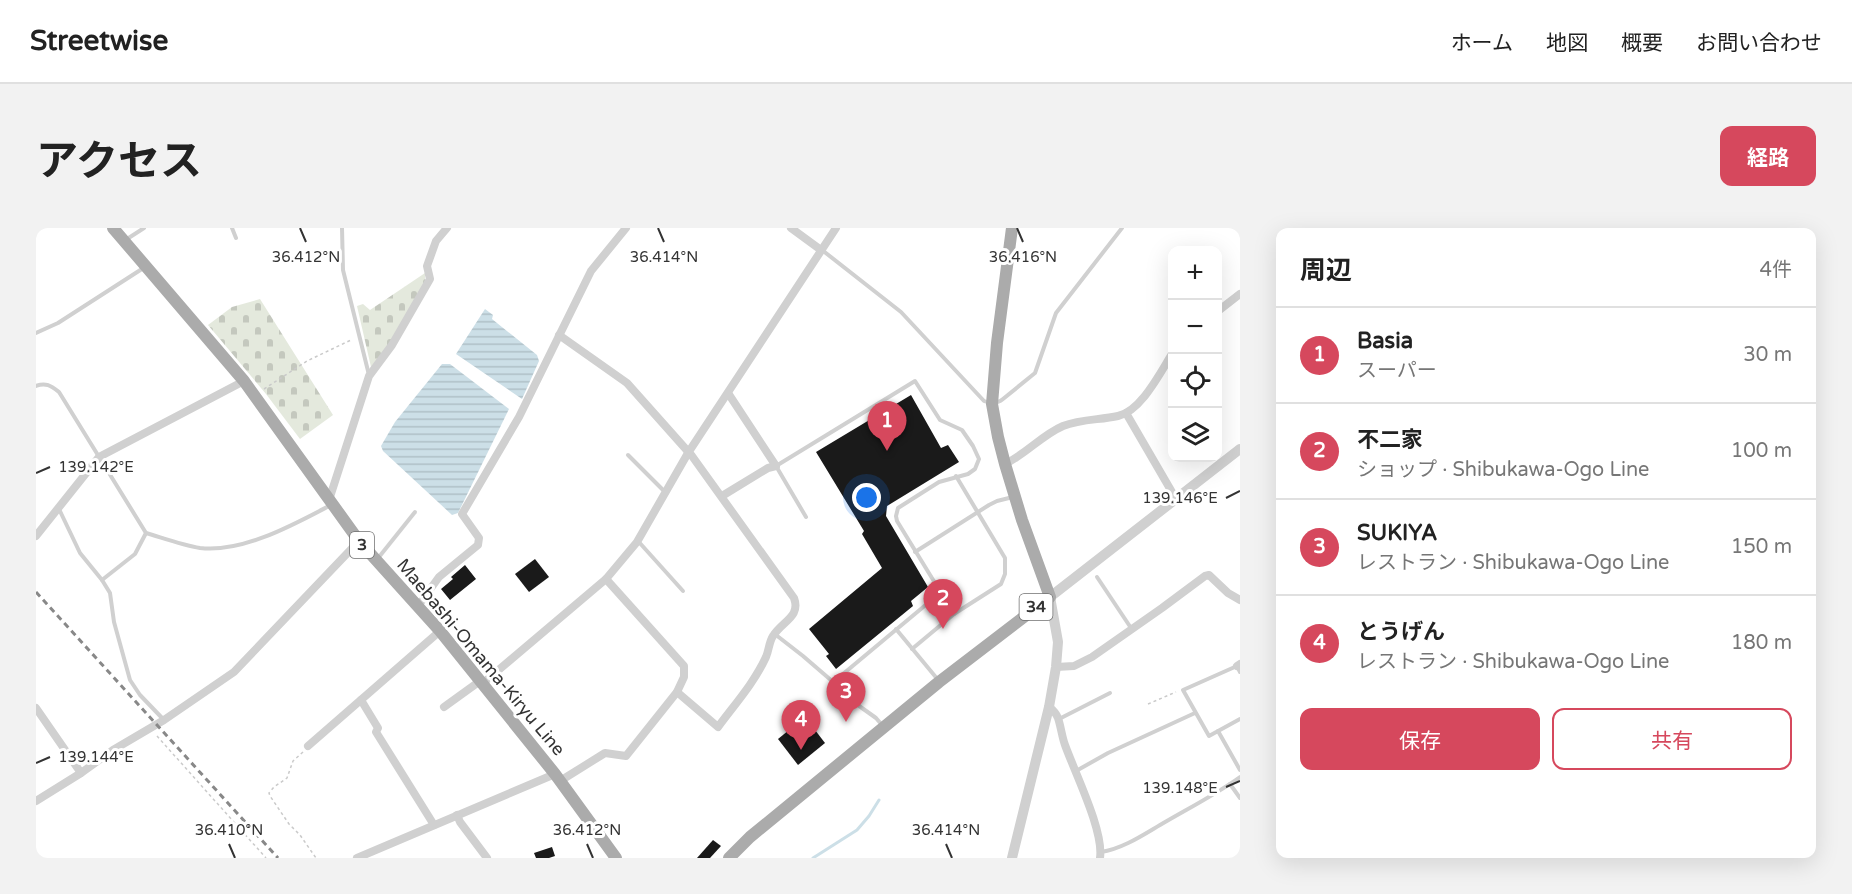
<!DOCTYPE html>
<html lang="ja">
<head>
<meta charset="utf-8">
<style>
  :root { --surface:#fff; --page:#f2f2f2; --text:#222; --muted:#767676; --line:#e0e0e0; --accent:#d6485d }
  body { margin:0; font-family:"Varela Round","Noto Sans JP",sans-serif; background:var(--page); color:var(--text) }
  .controls { position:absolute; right:18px; top:18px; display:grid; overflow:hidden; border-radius:12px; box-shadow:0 6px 24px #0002 }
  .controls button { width:54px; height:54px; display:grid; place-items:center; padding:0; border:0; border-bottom:2px solid var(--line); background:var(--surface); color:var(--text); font:30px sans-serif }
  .you { position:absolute; left:831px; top:270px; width:21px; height:21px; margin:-15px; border:4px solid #fff; border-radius:50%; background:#1a73e8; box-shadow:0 0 0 9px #1a73e833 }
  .badge { display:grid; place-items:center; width:39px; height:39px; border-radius:50%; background:var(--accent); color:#fff; font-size:20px; font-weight:700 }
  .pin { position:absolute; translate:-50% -50px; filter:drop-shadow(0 2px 3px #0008) }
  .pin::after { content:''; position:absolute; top:32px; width:21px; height:18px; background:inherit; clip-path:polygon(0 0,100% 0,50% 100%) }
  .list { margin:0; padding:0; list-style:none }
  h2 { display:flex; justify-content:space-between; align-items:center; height:78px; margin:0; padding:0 24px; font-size:26px }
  h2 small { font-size:20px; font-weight:400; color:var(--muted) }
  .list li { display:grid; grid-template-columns:39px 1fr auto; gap:18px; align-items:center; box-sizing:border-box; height:96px; padding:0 24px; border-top:2px solid var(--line) }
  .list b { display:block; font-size:22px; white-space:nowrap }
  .list p { margin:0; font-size:20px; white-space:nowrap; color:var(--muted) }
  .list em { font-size:20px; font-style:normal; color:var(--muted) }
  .actions { display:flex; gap:12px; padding:18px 24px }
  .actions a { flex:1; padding:14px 0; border:2px solid var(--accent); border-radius:12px; text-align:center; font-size:21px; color:var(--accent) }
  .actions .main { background:var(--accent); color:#fff }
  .icon { flex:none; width:33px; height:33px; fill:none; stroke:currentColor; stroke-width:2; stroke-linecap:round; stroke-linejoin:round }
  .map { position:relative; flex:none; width:1204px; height:630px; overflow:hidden; border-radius:12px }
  header { display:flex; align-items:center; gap:36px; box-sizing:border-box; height:84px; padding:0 30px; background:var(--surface); border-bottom:2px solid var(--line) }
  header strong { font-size:28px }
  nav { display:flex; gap:33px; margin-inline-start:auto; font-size:21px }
  .intro { display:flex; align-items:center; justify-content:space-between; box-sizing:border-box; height:144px; padding:0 36px }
  h1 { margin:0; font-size:42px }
  .button { padding:15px 27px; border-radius:12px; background:var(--accent); color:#fff; font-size:21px; font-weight:700 }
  main { display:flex; gap:36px; padding:0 36px }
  aside { flex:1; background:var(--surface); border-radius:12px; box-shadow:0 6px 24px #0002 }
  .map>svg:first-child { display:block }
  .cemetery { fill:url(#cemetery-stones) }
  .water { fill:url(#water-rules) }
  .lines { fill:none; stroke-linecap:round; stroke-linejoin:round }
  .stream { stroke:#ccdfe7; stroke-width:3 }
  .building { fill:#1a1a1a }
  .path { stroke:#cacaca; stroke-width:1.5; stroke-dasharray:3 3; stroke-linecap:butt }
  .service { stroke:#d0d0d0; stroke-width:4 }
  .minor { stroke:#d0d0d0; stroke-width:8 }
  .tertiary { stroke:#d0d0d0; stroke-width:10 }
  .primary { stroke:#ababab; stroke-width:12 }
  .rail { stroke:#888; stroke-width:3; stroke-dasharray:6 4.5; stroke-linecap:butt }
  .ticks { fill:none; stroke:#333; stroke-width:2 }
  .labels { text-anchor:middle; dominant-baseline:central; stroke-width:6; stroke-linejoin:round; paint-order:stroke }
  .shield { fill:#fff; stroke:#707070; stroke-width:1.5 }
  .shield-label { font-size:16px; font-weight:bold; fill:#333 }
  .street-label { font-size:18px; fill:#333; stroke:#fff }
  .ticks-label { font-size:15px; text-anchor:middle; fill:#333; stroke:#fff; stroke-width:6; stroke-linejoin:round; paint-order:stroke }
</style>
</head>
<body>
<header>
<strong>Streetwise</strong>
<nav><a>ホーム</a><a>地図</a><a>概要</a><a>お問い合わせ</a></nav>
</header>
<div class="intro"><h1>アクセス</h1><a class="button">経路</a></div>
<main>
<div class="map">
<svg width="1204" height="630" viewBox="0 0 1204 630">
  <defs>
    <pattern id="cemetery-stones" width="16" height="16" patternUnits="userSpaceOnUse" patternTransform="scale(1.5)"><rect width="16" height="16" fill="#e4e9dd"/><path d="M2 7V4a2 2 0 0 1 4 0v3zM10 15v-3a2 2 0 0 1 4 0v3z" fill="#c4c8be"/></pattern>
    <pattern id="water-rules" width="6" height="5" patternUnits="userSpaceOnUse" patternTransform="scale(1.5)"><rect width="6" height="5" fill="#ccdfe7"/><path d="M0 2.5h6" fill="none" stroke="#b0c0c7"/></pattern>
  </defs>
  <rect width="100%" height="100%" fill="#fff"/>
  <g class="cemetery">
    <path d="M 389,45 L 389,53 L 354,116 L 335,139 L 321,78 L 327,76 L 334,82 Z"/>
    <path d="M 224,71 L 297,187 L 264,211 L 230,166 L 172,97 L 196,79 Z"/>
  </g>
  <g class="water">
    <path d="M 449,81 L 457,87 L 456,91 L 501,127 L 503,133 L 486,171 L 420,126 Z"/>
    <path d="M 406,136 L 414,136 L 473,181 L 422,285 L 416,287 L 347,223 L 345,218 L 359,194 Z"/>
  </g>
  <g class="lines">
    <path class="stream" d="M 777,630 L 821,602 L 833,588 L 843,572"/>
  </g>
  <g class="building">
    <path d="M 875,167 L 905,220 L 912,217 L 923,234 L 851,278 L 850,288 L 892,359 L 875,373 L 877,378 L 800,441 L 790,428 L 793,426 L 773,401 L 846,340 L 826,306 L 828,303 L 780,224 Z"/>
    <path d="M 499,331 L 513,349 L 493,364 L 479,346 Z"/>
    <path d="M 429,337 L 440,351 L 414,372 L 405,361 L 417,351 L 415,349 Z"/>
    <path d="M 769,489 L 789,515 L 762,537 L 742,511 Z"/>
    <path d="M 677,612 L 685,618 L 674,630 L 661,630 Z"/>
    <path d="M 516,619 L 519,628 L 513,630 L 500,630 L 498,625 Z"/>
  </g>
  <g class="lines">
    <g class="path">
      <path d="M 228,161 L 271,133 L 315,112"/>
      <path d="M 1112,476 L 1140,464"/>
      <path d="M 121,508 L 230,630"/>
      <path d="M 267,524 L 257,533 L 251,550 L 238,559 L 233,565 L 234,568 L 253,596 L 264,607 L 280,630"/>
    </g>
    <g class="service">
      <path d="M 196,0 L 200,10"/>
      <path d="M 306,0 L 307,42 L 333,147"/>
      <path d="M 91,11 L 108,0"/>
      <path d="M 786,22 L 865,84 L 948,173 C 955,176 961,176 967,171 L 999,145 L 1020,85 L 1086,0"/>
      <path d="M 0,105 L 22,95 L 109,39"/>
      <path d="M 0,158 C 10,154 15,158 23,164 L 110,305 C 127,310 146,317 164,320 C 206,325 257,297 293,278"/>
      <path d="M 592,227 L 629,264"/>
      <path d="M 23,281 L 44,325 L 66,352 L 74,365 L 78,394 L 94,452 L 104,467 L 128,492"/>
      <path d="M 770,289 L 740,238 L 879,153 L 904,192 L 926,202 L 937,218 L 943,231 L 939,241 L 932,246 L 903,254 L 862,280 L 860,288 L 861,293 L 918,386"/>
      <path d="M 602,313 L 647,363"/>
      <path d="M 879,324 L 953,277 L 961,273 L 977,269"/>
      <path d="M 343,329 L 379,284"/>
      <path d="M 1061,349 L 1095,400"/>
      <path d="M 66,352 L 99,326 L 110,305"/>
      <path d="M 860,401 L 903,453"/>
      <path d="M 740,407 L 767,428 L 796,453 L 812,470 L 840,490 L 846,497"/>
      <path d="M 876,421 L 918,386 L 965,356 L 969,346 L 969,330 L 920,248"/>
      <path d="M 1204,444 L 1201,438 L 1147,462 L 1173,508 L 1204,491"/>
      <path d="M 807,446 L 904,365"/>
      <path d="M 1023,491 L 1074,465"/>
      <path d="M 1182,503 L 1204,542"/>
      <path d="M 1040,543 L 1072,525 L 1159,485"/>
      <path d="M 1194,556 L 1204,570"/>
      <path d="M 1065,624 C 1086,621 1107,607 1124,597 C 1151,581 1179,567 1204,549"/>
    </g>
    <g class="minor">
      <path d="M 755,0 L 785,22"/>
      <path d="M 1182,83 L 1204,66"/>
      <path d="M 523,107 L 591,155 L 656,228 L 758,370 C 765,389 746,393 737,408 C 733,414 733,422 730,429 C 718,455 699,476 682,499 L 641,464"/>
      <path d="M 1090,185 L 1140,271"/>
      <path d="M 969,236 C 990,226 1006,207 1027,198 C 1045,191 1064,192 1082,188 C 1105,183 1124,145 1136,126"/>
      <path d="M 686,268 L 732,240 L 740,238 L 692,165"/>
      <path d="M 293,272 L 333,148 L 356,117 L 394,51 L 391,38 L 400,13 L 411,0"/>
      <path d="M 0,308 L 63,229 L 208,153"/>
      <path d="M 382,378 L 403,349 L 442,317 L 443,310 L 426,286 L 483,189 L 555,43 L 590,0"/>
      <path d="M 1201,438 L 1204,436"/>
      <path d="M 1020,439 L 1038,438 L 1056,429 L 1126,380 L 1169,348 L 1173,347 L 1192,365 L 1204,372"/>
      <path d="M 446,456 L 570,351 L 601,314 L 652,225 L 800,0"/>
      <path d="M 325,472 L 342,500 L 340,504 L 398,597"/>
      <path d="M 408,479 L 444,453"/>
      <path d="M 1013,479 C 1017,482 1020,485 1022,490 C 1025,499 1026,509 1029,517 C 1039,545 1068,603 1064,630"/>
      <path d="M 0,480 L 45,545"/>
      <path d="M 272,518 L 404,403"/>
      <path d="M 524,553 L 569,525 L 590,528 L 641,464 L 648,449 L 648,438 L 570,351"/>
      <path d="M 0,573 L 45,545 L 77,522 L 128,492 L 198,444 L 323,313"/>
      <path d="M 421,587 L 424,594 L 451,630"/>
      <path d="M 321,630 L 519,546"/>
    </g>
    <path class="tertiary" d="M 976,630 L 1013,479 L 1020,439 L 1022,414 L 1014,369 L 1204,221"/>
    <g class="primary">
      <path d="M 77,0 L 208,153 L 323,313 L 404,403 L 519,546 L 580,630"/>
      <path d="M 693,630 L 714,609 L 903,454 L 1014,369 L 986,292 L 969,236 L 962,209 L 956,176 L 961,115 L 976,0"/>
    </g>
    <path class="rail" d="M 0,364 L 242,630"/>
  </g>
  <path class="ticks" d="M 264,0 L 270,14M 622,0 L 628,14M 981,0 L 987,14M 0,245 L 14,239M 1190,270 L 1204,263M 0,535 L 14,529M 1190,559 L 1204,553M 193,616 L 199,630M 551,616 L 557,630M 910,616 L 916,630"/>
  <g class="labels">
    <g class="shield">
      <rect x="314" y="304" width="24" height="26" rx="4.5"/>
      <rect x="983.5" y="366" width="33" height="26" rx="4.5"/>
    </g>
    <g class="shield-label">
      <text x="326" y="317">3</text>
      <text x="1000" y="379">34</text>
    </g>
    <g class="street-label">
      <text transform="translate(445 429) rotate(50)">Maebashi-Omama-Kiryu Line</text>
    </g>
  </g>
  <g class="ticks-label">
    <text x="270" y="34">36.412°N</text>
    <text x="628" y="34">36.414°N</text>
    <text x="987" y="34">36.416°N</text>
    <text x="60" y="244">139.142°E</text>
    <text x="1144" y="275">139.146°E</text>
    <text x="60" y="534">139.144°E</text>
    <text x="1144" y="565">139.148°E</text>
    <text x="193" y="607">36.410°N</text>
    <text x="551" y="607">36.412°N</text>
    <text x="910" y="607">36.414°N</text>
  </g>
</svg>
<div class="controls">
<button>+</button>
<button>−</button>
<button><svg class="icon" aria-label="locate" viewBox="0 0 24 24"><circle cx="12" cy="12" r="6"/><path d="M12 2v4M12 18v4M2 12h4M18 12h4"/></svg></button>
<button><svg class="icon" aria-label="layers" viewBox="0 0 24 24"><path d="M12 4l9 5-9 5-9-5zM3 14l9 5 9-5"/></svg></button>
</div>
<div class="you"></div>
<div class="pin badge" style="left:851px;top:223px">1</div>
<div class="pin badge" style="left:907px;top:401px">2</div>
<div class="pin badge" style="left:810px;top:494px">3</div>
<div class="pin badge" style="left:765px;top:522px">4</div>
</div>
<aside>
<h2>周辺<small>4件</small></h2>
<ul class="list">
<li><span class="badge">1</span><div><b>Basia</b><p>スーパー</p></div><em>30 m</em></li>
<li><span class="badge">2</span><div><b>不二家</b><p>ショップ · Shibukawa-Ogo Line</p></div><em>100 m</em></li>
<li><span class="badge">3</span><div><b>SUKIYA</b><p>レストラン · Shibukawa-Ogo Line</p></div><em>150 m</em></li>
<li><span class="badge">4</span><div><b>とうげん</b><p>レストラン · Shibukawa-Ogo Line</p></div><em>180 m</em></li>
</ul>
<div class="actions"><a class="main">保存</a><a>共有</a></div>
</aside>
</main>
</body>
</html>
